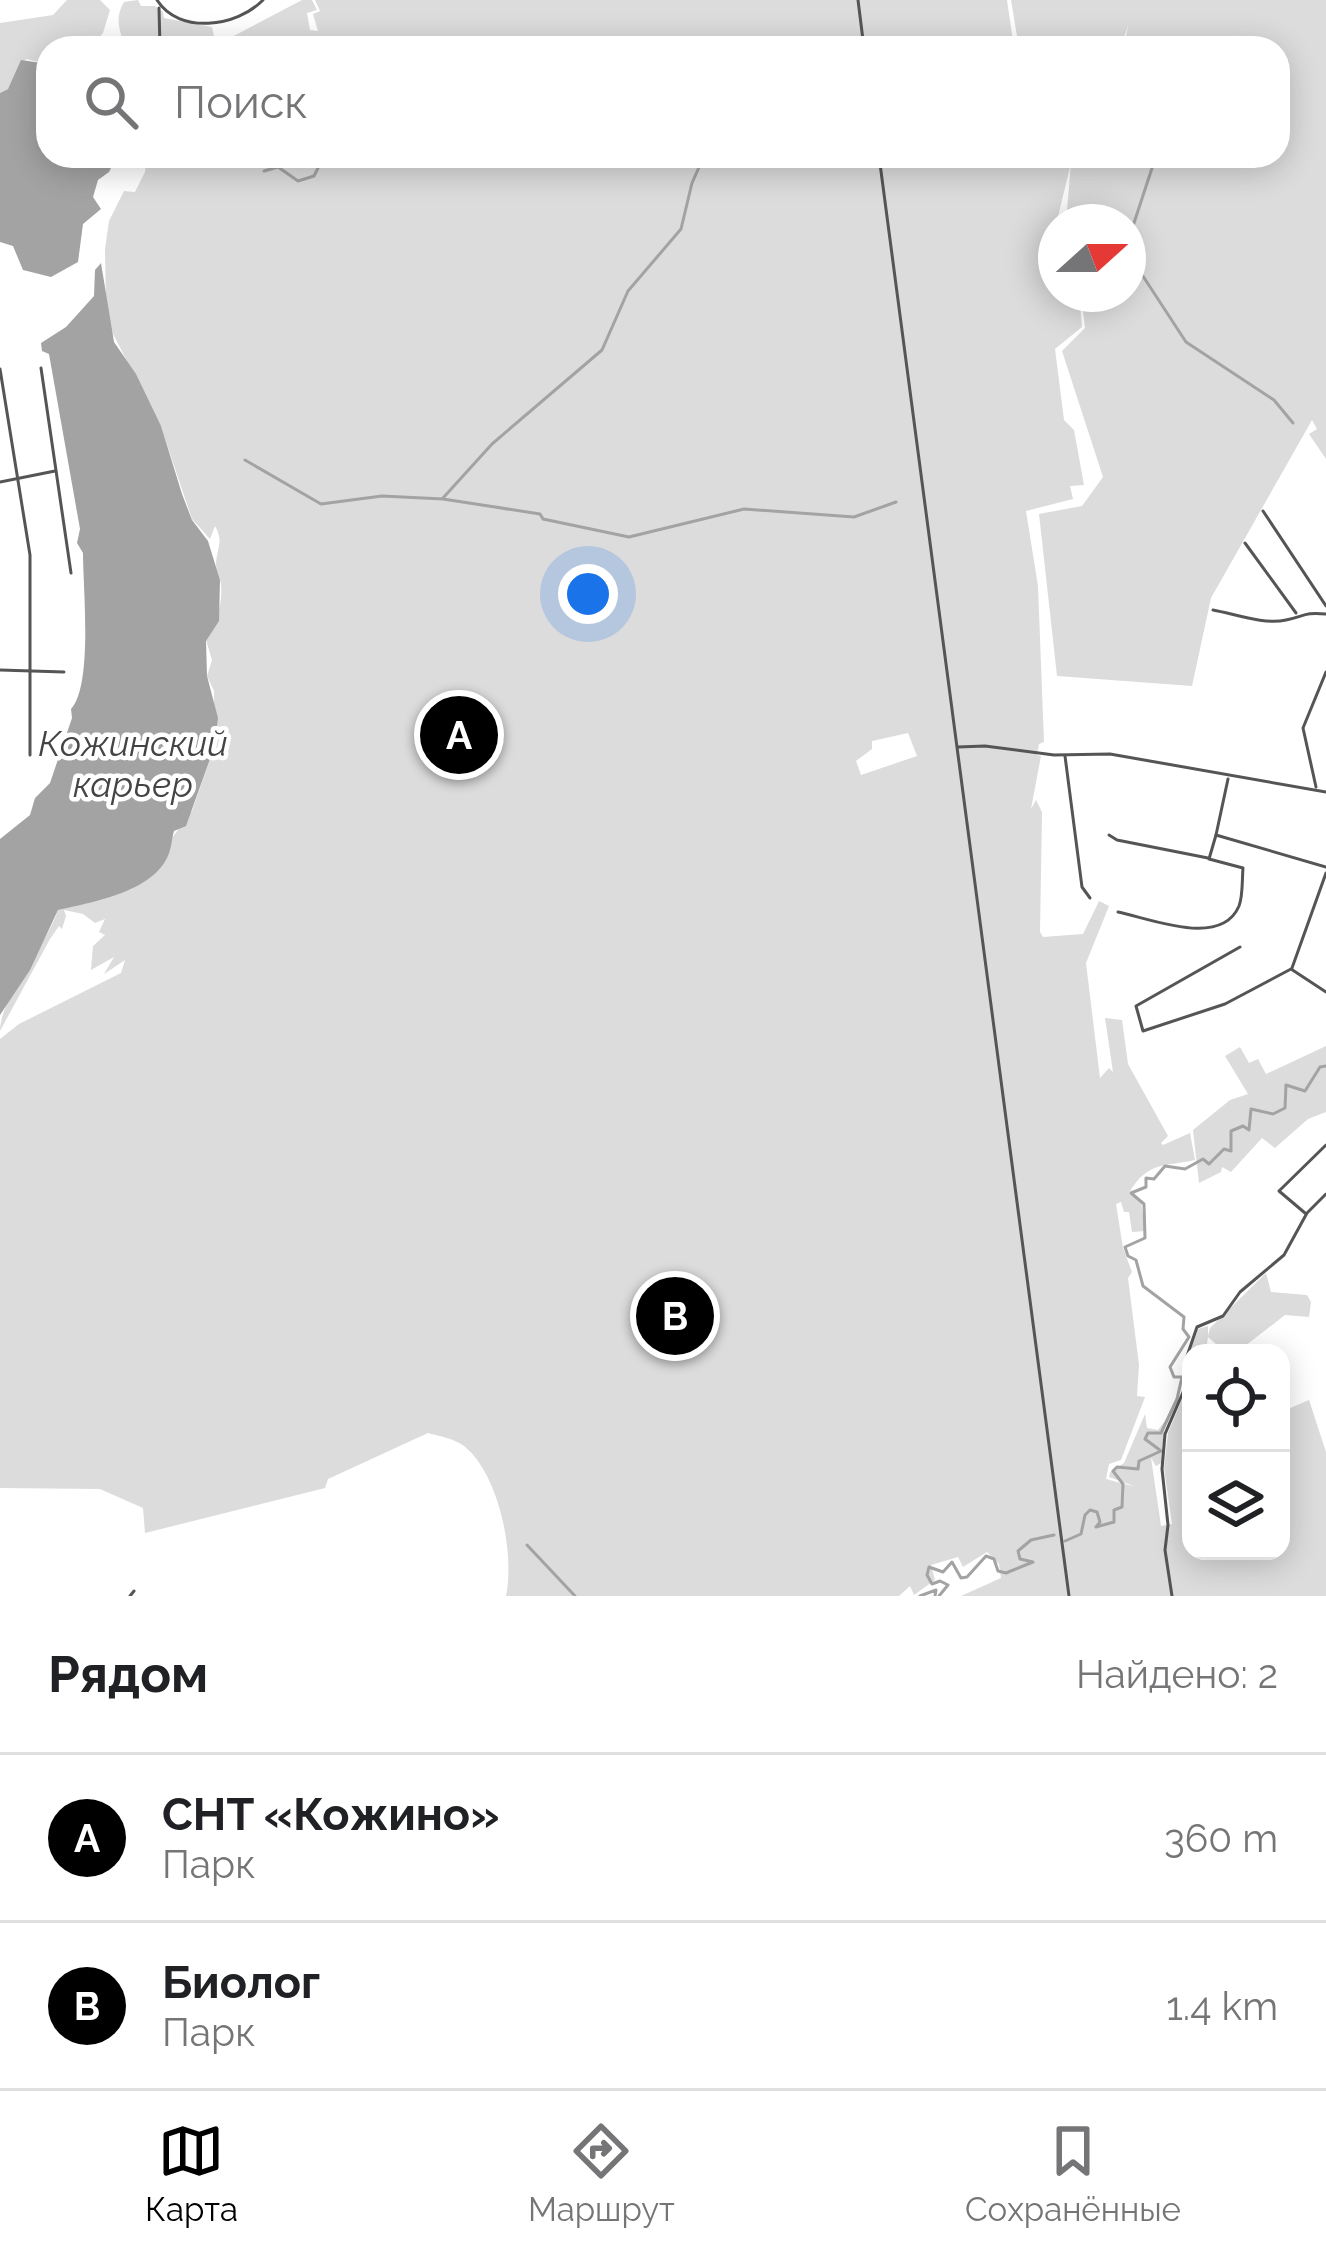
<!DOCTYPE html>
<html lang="ru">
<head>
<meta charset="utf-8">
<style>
  :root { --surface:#fff; --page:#f6f6f6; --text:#202124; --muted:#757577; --line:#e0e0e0; --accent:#000 }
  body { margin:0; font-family:Raleway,sans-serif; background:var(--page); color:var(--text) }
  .controls { position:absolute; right:36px; bottom:36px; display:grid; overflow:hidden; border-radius:24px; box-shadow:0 6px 30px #0003 }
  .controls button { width:108px; height:108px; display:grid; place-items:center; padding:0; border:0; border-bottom:3px solid var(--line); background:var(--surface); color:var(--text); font:60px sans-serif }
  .compass { position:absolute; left:1038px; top:204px; width:108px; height:108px; border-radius:50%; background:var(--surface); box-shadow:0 6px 30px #0003; rotate:69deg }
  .you { position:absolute; left:588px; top:594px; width:42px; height:42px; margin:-30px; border:9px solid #fff; border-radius:50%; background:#1a73e8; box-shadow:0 0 0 18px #1a73e833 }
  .badge { display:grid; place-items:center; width:78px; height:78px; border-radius:50%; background:var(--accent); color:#fff; font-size:39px; font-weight:700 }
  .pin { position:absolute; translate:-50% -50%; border:6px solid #fff; box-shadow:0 3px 12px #0006 }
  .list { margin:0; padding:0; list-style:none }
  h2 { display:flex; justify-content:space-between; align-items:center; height:156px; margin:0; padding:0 48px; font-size:51px }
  h2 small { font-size:39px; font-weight:400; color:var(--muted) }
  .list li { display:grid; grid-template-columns:78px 1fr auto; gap:36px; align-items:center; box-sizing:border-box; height:168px; padding:0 48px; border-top:3px solid var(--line) }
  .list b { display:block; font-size:45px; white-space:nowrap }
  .list p { margin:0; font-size:39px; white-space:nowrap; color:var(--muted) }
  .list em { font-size:39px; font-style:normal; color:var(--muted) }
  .icon { flex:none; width:66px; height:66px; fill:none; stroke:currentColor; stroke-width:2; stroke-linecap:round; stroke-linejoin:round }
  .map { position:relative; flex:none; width:1326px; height:1596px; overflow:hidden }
  .search { position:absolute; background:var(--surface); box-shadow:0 6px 30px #0003; left:36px; right:36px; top:36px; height:132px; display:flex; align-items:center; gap:30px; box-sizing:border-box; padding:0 42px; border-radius:36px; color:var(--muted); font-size:45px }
  .sheet { height:492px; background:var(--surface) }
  nav { display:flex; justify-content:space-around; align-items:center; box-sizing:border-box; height:168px; border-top:3px solid var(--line); background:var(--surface); font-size:33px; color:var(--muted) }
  nav a { display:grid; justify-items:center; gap:6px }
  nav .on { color:var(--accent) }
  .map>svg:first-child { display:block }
  .green { fill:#dcdcdc; fill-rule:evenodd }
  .water { fill:#a3a3a3 }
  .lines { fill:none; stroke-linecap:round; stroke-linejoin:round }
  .stream { stroke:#a3a3a3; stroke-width:3 }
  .minor { stroke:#555; stroke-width:3 }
  .labels { text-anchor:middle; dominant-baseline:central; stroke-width:9; stroke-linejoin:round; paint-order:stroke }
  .water-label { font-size:36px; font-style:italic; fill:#444; stroke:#fff }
</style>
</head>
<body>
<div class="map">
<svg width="1326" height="1596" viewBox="0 0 1326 1596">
  <rect width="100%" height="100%" fill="#fff"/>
  <g class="green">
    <path d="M 67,0 L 100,0 L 110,10 L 103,33 L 94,43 L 104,48 L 48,48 L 48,64 L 26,59 L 8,89 L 0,93 L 0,23 L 53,15 Z"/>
    <path d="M 138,0 L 141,6 L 155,6 L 163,12 L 164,18 L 212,27 L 215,41 L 226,40 L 302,0 L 312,0 L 317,10 L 307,13 L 310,30 L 318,31 L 313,14 L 320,11 L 315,0 L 1007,0 L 1014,48 L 125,48 C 120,30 114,19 124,2 Z"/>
    <path d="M 1011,0 L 1326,0 L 1326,459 L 1309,434 L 1317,429 L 1312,420 L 1211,598 L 1192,686 L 1057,676 L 1039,514 L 1082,506 L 1103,477 L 1062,351 L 1085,328 L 1081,294 L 1128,294 L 1128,222 L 1066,222 L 1071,163 L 1054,233 L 1043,237 L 1049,278 L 1046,238 L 1056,242 L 1056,294 L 1079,294 L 1082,327 L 1055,349 L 1064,420 L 1074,430 L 1084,485 L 1070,486 L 1073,499 L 1026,511 L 1038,586 L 1044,742 L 1039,744 L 1037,755 L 1041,756 L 1031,809 L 1036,800 L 1042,812 L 1040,932 L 1043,937 L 1083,934 L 1099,901 L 1109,906 L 1086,963 L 1100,1078 L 1109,1068 L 1113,1072 L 1105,1018 L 1122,1020 L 1128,1064 L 1168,1136 L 1161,1143 L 1163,1145 L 1190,1133 L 1195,1160 C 1166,1167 1148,1160 1129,1193 L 1141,1201 L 1145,1231 L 1132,1232 L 1129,1212 L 1124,1212 L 1121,1202 L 1116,1204 L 1123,1248 L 1132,1272 L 1128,1278 L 1139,1365 L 1137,1396 L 1145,1397 L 1121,1460 L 1109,1464 L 1106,1479 L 1136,1487 L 1109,1477 L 1110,1472 L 1124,1463 L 1145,1414 L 1147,1428 L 1158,1430 L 1165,1421 L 1161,1463 L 1156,1466 L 1151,1458 L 1161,1526 L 1172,1524 L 1164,1468 L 1168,1433 L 1185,1392 L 1188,1357 L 1198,1329 L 1208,1326 L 1208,1336 L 1210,1328 L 1266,1273 L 1271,1292 L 1307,1295 L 1311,1302 L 1309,1317 L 1285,1315 L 1236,1353 L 1226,1353 L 1208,1337 L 1207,1344 L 1223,1353 L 1191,1353 L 1191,1551 L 1281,1551 L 1281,1412 L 1309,1400 L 1326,1452 L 1326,1596 L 961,1596 L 1001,1578 L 999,1564 L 987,1552 L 963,1567 L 958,1557 L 931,1565 L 935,1580 L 914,1595 L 910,1586 L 899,1596 L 506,1596 C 515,1553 499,1474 464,1446 C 455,1439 439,1436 428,1433 L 328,1479 L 325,1488 L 145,1533 L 143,1508 L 100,1489 L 0,1488 L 0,1039 L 19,1024 L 121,973 L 125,960 L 104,974 L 114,957 L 91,970 L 93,946 L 105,935 L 99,932 L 105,919 L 95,923 L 83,914 L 64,910 L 66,916 L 62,929 L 59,926 L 50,939 L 0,1031 C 0,998 46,947 58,910 L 136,886 L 192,811 L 214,748 L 214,691 L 207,676 L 212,660 L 206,640 C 216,623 223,604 221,584 C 220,577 216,571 216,564 C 217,547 224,542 215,526 L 210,539 L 192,519 L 161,427 L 111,330 L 106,308 L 105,249 L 109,221 L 124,191 L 135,192 L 145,172 L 147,156 L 1072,156 L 1072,160 L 1075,156 L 1278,156 L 1278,48 L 1124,48 L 1128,25 L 1121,48 L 1019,48 ZM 908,733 L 917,756 L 861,775 L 856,761 L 872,749 L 872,741 Z"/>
    <path d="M 1326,1046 L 1326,1112 L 1308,1119 L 1275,1148 L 1262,1138 L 1231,1172 L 1222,1167 L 1221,1172 L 1199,1183 L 1193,1130 L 1230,1100 L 1248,1094 L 1225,1056 L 1240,1047 L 1249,1063 L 1258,1059 L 1266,1074 Z"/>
  </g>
  <g class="water">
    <path d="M 21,60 L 48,64 L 48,156 L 117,156 L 109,172 L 98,180 L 93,197 L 101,209 L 83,224 L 78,262 L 51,277 L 23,270 L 13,246 L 0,242 L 0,93 L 8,89 Z"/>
    <path d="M 101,263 L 114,342 L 136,374 L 161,426 L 182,494 L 192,520 L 208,541 L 220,580 L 219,621 L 206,641 L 207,676 L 218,718 L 214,748 L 186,826 L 174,831 C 172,837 172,843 170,850 C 159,891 93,902 58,910 L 30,970 L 0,1015 L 0,839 L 30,815 L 35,798 L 50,783 L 72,718 L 71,709 C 93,685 83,589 83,553 L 77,543 L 80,529 L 49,354 L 42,351 L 41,343 L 66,327 L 94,296 L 95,270 Z"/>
  </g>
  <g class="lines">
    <g class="stream">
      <path d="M 1156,156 L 1132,229 L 1137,267 L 1186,342 L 1274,400 L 1293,423"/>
      <path d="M 264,171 L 278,167 L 298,181 L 314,176 L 319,166 C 360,155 407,174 453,156"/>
      <path d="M 245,460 L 321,504 L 382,496 L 443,499 L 540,514 L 543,519 L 629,537 L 744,509 L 854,517 L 896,502"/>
      <path d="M 443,498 L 492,444 L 602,350 L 628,291 L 681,229 L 692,183 L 704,156"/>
      <path d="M 1065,1541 L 1081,1534 L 1085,1515 L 1090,1510 L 1097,1512 L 1100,1522 L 1096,1527 L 1114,1522 L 1114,1510 L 1122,1507 L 1123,1484 L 1113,1471 L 1117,1467 L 1138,1469 L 1139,1461 L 1161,1451 L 1145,1439 L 1148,1433 L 1161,1433 L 1177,1399 L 1182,1377 L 1174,1377 L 1170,1367 L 1189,1337 L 1183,1329 L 1184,1317 L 1143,1286 L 1136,1260 L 1128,1256 L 1125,1247 L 1145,1238 L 1144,1204 L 1131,1193 L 1146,1187 L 1146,1178 L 1154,1179 L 1165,1166 L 1185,1169 L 1203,1159 L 1209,1164 L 1224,1149 L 1231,1151 L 1231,1131 L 1243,1126 L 1249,1130 L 1251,1109 L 1273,1114 L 1285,1108 L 1286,1085 L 1305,1091 L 1320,1067 L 1326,1066"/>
      <path d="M 527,1545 L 575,1596"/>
      <path d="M 920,1596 L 936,1590 L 935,1596"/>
      <path d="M 939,1596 L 948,1585 L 940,1581 L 932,1584 L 927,1575 L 929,1567 L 943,1572 L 952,1562 L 961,1578 L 967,1577 L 986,1556 L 994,1559 L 998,1571 L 1006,1573 L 1033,1562 L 1020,1559 L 1018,1551 L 1031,1540 L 1054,1535"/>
    </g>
    <g class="minor">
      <path d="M 157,0 C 179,35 237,27 263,0"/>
      <path d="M 858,0 L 864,48"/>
      <path d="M 159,8 L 160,48"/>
      <path d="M 879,156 L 1069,1596"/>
      <path d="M 41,368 L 71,573"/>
      <path d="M 0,369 L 30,555 L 30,755"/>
      <path d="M 0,482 L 55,471"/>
      <path d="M 1263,511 L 1326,606"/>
      <path d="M 1245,543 L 1296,613"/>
      <path d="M 1213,610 C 1235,614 1264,625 1286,620 C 1305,616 1304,612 1326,614"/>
      <path d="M 0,670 L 64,672"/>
      <path d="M 958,747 L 985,746 L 1054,755 L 1110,754 L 1326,792"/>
      <path d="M 1065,756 L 1082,887 L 1090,898"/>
      <path d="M 1228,779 L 1216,835 L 1326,867"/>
      <path d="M 1316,787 L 1303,728 L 1326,672"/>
      <path d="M 1109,835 L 1117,840 L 1208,858"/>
      <path d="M 1118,912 C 1152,919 1221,948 1239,906 C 1243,896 1242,880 1243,868 L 1209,859 L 1216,835"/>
      <path d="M 1240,947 L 1136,1006 L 1143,1031 L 1225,1004 L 1291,969 L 1326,992"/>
      <path d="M 1292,968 L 1326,873"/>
      <path d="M 1305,1213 L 1279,1191 L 1326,1145"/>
      <path d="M 130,1596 L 134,1591"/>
      <path d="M 1172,1596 L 1165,1550 L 1168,1525 L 1162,1469 L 1165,1434 L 1184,1390 L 1185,1362 L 1197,1327 L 1223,1316 L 1240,1292 L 1284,1255 L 1307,1213 L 1326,1194"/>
    </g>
  </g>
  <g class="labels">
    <g class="water-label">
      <text x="133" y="743">Кожинский<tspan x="133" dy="41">карьер</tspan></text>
    </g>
  </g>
</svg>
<div class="controls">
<button><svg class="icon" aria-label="locate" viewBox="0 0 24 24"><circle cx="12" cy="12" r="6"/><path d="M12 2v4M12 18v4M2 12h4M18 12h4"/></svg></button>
<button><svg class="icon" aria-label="layers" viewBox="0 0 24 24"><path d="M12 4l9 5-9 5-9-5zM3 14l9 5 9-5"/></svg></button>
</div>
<svg class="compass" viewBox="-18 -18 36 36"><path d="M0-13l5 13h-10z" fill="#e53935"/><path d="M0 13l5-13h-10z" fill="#757577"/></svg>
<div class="you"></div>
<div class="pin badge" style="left:459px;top:735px">A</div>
<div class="pin badge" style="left:675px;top:1316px">B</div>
<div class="search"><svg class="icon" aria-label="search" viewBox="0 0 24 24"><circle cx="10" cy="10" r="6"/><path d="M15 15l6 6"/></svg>Поиск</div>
</div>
<section class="sheet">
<h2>Рядом<small>Найдено: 2</small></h2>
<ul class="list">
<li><span class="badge">A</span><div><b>СНТ «Кожино»</b><p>Парк</p></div><em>360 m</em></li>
<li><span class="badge">B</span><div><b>Биолог</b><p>Парк</p></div><em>1.4 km</em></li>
</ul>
</section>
<nav>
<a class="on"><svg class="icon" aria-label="map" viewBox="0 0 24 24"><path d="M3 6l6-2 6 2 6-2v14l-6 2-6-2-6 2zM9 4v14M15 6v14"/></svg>Карта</a>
<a><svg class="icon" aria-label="directions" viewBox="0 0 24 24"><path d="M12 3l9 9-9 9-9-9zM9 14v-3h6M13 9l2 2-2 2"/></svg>Маршрут</a>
<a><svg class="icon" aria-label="saved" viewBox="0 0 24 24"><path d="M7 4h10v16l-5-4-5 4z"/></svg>Сохранённые</a>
</nav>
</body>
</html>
